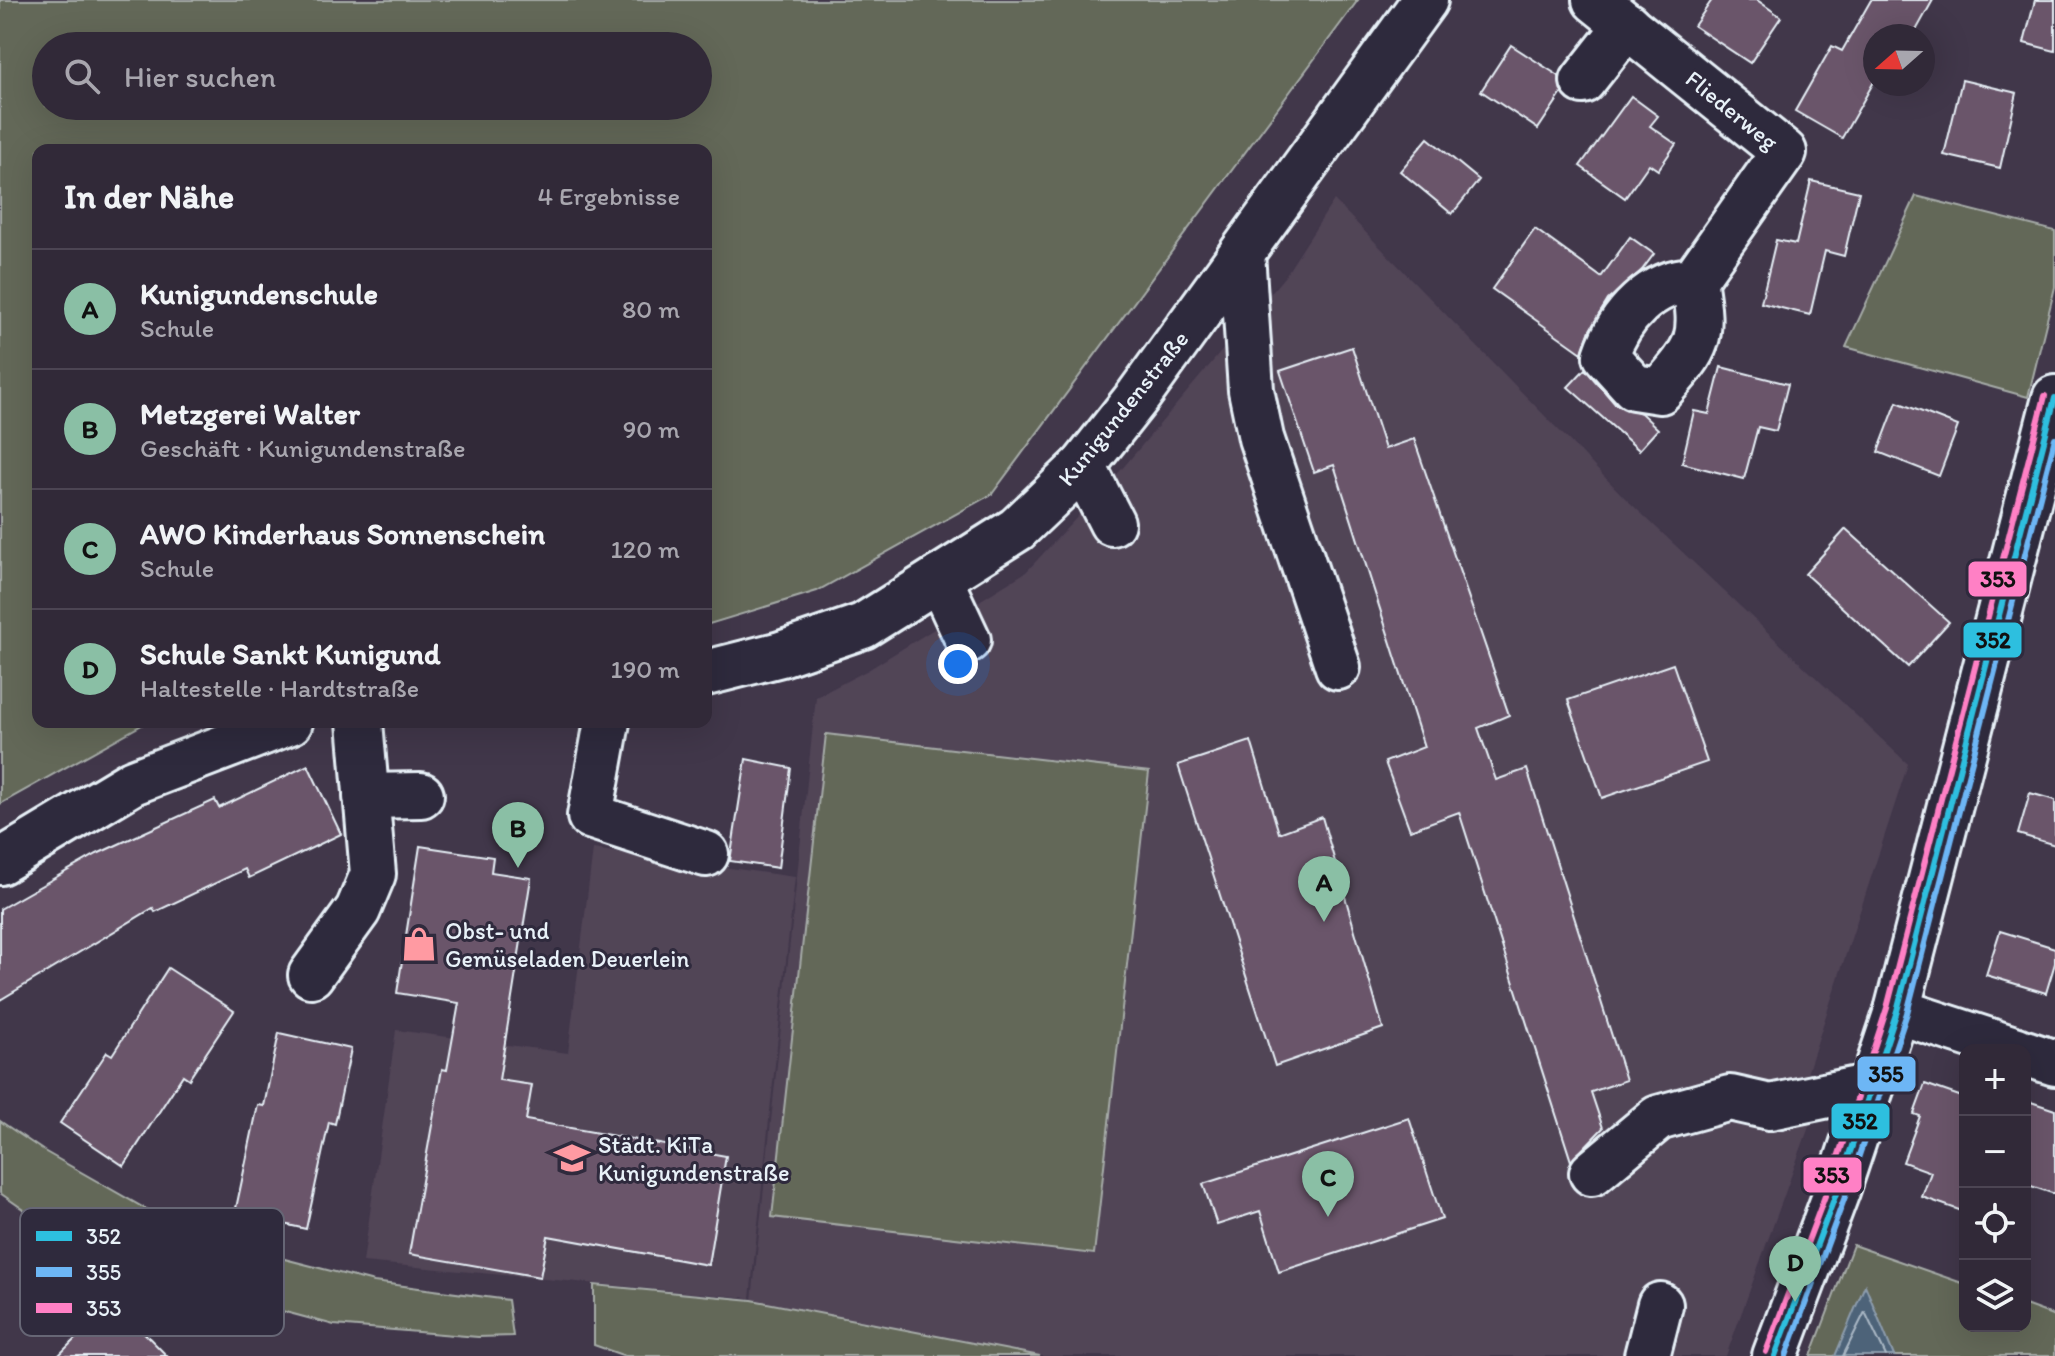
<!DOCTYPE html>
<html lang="de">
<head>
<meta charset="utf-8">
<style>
  :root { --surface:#312938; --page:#393140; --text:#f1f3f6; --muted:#a8a6ae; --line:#4c4553; --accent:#8abfa5 }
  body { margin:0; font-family:Itim,sans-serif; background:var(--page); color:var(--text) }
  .controls { position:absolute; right:24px; bottom:24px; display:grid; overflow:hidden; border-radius:16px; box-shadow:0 8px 32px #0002 }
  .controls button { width:72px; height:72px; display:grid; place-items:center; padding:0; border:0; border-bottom:2px solid var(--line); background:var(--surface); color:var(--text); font:40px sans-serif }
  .compass { position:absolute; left:1863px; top:24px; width:72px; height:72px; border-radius:50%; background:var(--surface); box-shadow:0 8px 32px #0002; rotate:250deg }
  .you { position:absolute; left:958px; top:664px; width:28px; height:28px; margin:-20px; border:6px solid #fff; border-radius:50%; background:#1a73e8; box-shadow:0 0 0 12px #1a73e833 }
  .badge { display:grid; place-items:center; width:52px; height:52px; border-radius:50%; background:var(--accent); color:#111; font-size:26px; font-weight:700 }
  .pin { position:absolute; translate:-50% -66px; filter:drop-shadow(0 2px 4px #0008) }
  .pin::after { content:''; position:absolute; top:42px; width:28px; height:24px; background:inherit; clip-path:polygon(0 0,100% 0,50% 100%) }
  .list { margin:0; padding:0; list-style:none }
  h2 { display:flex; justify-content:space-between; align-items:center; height:104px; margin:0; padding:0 32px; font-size:34px }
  h2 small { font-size:26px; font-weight:400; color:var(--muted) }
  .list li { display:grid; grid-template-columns:52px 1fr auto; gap:24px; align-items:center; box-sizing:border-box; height:120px; padding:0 32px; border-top:2px solid var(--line) }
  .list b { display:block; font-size:30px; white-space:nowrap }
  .list p { margin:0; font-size:26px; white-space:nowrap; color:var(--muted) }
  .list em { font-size:26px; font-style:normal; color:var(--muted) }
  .icon { flex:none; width:44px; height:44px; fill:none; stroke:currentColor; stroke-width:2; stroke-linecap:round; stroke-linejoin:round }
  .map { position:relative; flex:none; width:2055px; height:1356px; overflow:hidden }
  .search { position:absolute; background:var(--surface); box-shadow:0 8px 32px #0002; left:32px; top:32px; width:680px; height:88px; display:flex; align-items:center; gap:20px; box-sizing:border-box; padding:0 28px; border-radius:44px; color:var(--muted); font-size:30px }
  .panel { position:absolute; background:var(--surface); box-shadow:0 8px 32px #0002; left:32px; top:144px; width:680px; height:584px; border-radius:16px }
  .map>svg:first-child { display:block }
  .built { fill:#514457 }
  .green { fill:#646759; stroke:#a6aca8; stroke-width:2; fill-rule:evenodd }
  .water { fill:#4e6379; stroke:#8c9cac; stroke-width:2 }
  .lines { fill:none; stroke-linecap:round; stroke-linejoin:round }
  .shore { stroke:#aab8c5; stroke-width:2 }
  .building { fill:#6b556a; stroke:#e8f1f8; stroke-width:2 }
  .minor-casing { stroke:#e8f1f8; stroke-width:50 }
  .minor { stroke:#2f2a3d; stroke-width:44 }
  .bus-1-casing { stroke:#2f2a3d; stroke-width:12 }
  .bus-2-casing { stroke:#2f2a3d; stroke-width:12 }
  .bus-3-casing { stroke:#2f2a3d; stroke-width:12 }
  .bus-1 { stroke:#2dbfdf; stroke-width:6 }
  .bus-2 { stroke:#6db6f5; stroke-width:6 }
  .bus-3 { stroke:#ff80c5; stroke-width:6 }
  .labels { text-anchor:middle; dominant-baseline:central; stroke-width:6; stroke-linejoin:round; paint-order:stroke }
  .street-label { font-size:24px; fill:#e8f1f8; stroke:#2f2a3d }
  .poi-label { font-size:24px; fill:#e8f1f8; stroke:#2f2a3d; text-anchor:start }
  .key { fill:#2f2a3d; stroke:#666675; stroke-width:2 }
  .key-label { font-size:22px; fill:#e8f1f8 }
  .line-badge { stroke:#2f2a3d; stroke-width:3 }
  .pale-badge-label { font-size:22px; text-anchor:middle; font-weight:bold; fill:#111 }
</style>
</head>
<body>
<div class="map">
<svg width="2055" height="1356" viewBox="0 0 2055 1356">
  <rect width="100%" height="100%" fill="#41374a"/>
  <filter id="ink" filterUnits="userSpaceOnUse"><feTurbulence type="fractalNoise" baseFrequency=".0125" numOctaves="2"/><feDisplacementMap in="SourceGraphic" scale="16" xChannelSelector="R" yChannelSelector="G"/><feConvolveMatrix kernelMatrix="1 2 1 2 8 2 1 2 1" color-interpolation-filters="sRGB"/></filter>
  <g filter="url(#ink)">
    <g class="built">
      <path d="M 1334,200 L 1626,499 L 1908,764 L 1805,1080 L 1815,1110 L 1726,1356 L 1040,1356 L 752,1300 L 816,697 L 868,670 L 1026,572 L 1121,470 L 1285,276 Z"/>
      <path d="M 593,849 L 795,877 L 750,1298 L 363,1262 L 396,1030 L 568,1053 Z"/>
    </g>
    <g class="green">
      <path d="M 0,0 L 1358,0 L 992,494 L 817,591 L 706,625 L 706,150 L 38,150 L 38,722 L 147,722 L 0,804 ZM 46,46 L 698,46 L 698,106 L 46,106 Z"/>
      <path d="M 1916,196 L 2055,231 L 2055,287 L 2028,397 L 1846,347 Z"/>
      <path d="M 826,734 L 1149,772 L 1094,1254 L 772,1217 Z"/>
      <path d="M 0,1121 L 44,1151 L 153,1213 L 222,1243 L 374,1282 L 508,1300 L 513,1336 L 478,1337 L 334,1325 L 155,1277 L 73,1244 L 0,1193 Z"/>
      <path d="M 1853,1245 L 1965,1284 L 1965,1326 L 2025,1326 L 2025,1305 L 2055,1316 L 2055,1356 L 1811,1356 Z"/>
      <path d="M 594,1285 L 752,1300 L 1040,1356 L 625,1356 L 594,1345 Z"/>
    </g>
    <path class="water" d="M 1865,1285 L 1894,1356 L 1835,1356 Z"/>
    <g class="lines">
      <path class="shore" d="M 1843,1356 L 1865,1312 L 1886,1356"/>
    </g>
    <g class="building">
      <path d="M 1712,0 L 1757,0 L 1781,17 L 1750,63 L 1694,26 Z"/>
      <path d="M 1871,0 L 1933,0 L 1913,36 L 1875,36 L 1875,80 L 1842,138 L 1795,111 L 1832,46 L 1842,51 Z"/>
      <path d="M 2035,0 L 2055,0 L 2055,51 L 2024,43 Z"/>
      <path d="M 1511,45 L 1559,76 L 1562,93 L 1538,129 L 1481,91 Z"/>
      <path d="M 1962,80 L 2017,93 L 2000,168 L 1944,155 Z"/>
      <path d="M 1631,96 L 1658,116 L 1650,126 L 1676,144 L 1658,170 L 1649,164 L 1625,198 L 1580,166 Z"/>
      <path d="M 1428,138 L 1479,180 L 1452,214 L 1400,171 Z"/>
      <path d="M 1811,181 L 1859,192 L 1844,256 L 1825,251 L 1810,315 L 1761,303 L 1776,240 L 1796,244 Z"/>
      <path d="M 1535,229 L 1601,277 L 1630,237 L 1654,254 L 1642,270 L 1608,300 L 1590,330 L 1582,353 L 1492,289 Z"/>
      <path d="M 1352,347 L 1385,449 L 1414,439 L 1509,715 L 1478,728 L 1496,780 L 1527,769 L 1626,1080 L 1591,1092 L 1603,1128 L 1571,1161 L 1459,812 L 1410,830 L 1385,762 L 1424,747 L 1334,465 L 1314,472 L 1280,371 Z"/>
      <path d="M 1721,367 L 1788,384 L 1776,431 L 1758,427 L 1744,479 L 1682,463 L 1694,411 L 1709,414 Z"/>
      <path d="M 1585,369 L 1615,404 L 1641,413 L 1658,429 L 1639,450 L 1568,387 Z"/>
      <path d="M 1897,402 L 1958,426 L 1939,476 L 1878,452 Z"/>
      <path d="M 1846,529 L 1949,622 L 1908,667 L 1805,574 Z"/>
      <path d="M 1673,664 L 1707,762 L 1602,798 L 1568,700 Z"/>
      <path d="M 1251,741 L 1279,833 L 1322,817 L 1383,1028 L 1275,1066 L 1178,765 Z"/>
      <path d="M 746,759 L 791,768 L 778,868 L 730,861 Z"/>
      <path d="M 308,765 L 341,834 L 249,878 L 245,869 L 155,912 L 153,908 L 0,1000 L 0,909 L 97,854 L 215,800 L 219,808 Z"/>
      <path d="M 2030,793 L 2055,800 L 2055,845 L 2018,834 Z"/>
      <path d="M 420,846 L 493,857 L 491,872 L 531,878 L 499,1080 L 532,1085 L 526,1120 L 726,1156 L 708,1265 L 548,1236 L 540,1277 L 409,1254 L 442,1069 L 447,1070 L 459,1003 L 397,993 Z"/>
      <path d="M 2000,931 L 2055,948 L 2055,963 L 2046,993 L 1986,975 Z"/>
      <path d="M 168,968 L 234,1011 L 189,1079 L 183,1075 L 124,1166 L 60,1123 L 107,1052 L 112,1055 Z"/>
      <path d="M 279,1033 L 351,1049 L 335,1124 L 329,1122 L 306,1229 L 235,1213 L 258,1105 L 264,1106 Z"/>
      <path d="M 1925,1084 L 1965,1098 L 1965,1212 L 1922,1197 L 1931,1172 L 1903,1162 L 1920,1116 L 1914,1114 Z"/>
      <path d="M 2025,1100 L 2055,1110 L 2055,1194 L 2025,1184 Z"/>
      <path d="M 1409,1118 L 1442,1219 L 1279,1272 L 1260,1211 L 1217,1225 L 1203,1184 Z"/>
      <path d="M 113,1301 L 167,1356 L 58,1356 Z"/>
    </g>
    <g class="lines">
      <g class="minor-casing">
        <g id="minor">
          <path d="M 1595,0 L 1784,152 L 1694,280 C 1704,339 1700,346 1660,391 L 1634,387 L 1606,356 C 1619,316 1652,281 1694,280"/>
          <path d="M 1583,81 L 1627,25"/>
          <path d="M 1242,253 L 1251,390 L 1261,438 L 1338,667"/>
          <path d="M 1083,466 L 1112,523"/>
          <path d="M 939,578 L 968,640"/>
          <path d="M 706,673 L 781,654 L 863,626 L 1017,529 L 1083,466 L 1139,395 L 1425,0"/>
          <path d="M 607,722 L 590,816 L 706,854"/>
          <path d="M 366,796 L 421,795"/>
          <path d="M 0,862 L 133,782 L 290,722"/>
          <path d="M 311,975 L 358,910 L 373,874 L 360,722"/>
          <path d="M 1897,1011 L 2017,1050"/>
          <path d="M 2025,1053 L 2055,1063"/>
          <path d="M 1592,1173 L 1658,1118 L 1730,1098 L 1770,1107 L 1872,1086"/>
          <path d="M 1647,1356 L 1660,1305"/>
          <path d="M 1775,1356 L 1837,1191 L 1897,1011 L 2055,398"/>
        </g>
      </g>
      <use href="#minor" class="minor"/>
      <g class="bus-1-casing">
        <path id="bus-1" d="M 1775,1356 L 1837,1191 L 1897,1011 L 2055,398"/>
      </g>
      <g class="bus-2-casing">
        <path id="bus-2" d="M 1786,1356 L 1846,1194 L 1907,1013 L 2055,438"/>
      </g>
      <g class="bus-3-casing">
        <path id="bus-3" d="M 1766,1352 L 1828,1188 L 1887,1008 L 2045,396"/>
      </g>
      <use href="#bus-1" class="bus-1"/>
      <use href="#bus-2" class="bus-2"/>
      <use href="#bus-3" class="bus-3"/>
    </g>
  </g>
  <defs>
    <g id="shop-bare" transform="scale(2.76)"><path d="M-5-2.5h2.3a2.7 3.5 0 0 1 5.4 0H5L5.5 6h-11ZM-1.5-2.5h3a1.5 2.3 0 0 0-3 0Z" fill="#ff9aa2" stroke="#2f2a3d" stroke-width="2.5" paint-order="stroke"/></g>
    <g id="school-bare" transform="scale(2.76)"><path d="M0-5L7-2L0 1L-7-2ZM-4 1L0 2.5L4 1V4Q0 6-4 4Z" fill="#ff9aa2" stroke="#2f2a3d" stroke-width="2.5" paint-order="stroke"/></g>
  </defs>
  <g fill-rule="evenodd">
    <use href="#shop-bare" x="419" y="944"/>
    <use href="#school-bare" x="572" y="1158"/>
  </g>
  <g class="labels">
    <g class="street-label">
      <text transform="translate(1732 110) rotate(39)">Fliederweg</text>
      <text transform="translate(1123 408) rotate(-51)">Kunigundenstraße</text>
    </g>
    <g class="poi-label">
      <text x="445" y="930">Obst- und<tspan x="445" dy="28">Gemüseladen Deuerlein</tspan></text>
      <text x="598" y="1144">Städt. KiTa<tspan x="598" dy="28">Kunigundenstraße</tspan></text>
    </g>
  </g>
  <rect x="20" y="1208" width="264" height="128" rx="12" class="key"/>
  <rect x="36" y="1231" width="36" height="10" fill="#2dbfdf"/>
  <rect x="36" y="1267" width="36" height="10" fill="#6db6f5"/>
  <rect x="36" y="1303" width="36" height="10" fill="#ff80c5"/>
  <g class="key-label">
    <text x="86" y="1244">352</text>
    <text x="86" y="1280">355</text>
    <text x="86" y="1316">353</text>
  </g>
  <g class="line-badge">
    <rect x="1967" y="560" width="61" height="38" rx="8" fill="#ff80c5"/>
    <rect x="1962" y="621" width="61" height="38" rx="8" fill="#2dbfdf"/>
    <rect x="1856" y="1055" width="61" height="38" rx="8" fill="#6db6f5"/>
    <rect x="1830" y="1102" width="61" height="38" rx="8" fill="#2dbfdf"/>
    <rect x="1802" y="1156" width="61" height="38" rx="8" fill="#ff80c5"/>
  </g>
  <g class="pale-badge-label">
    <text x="1998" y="587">353</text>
    <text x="1993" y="648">352</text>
    <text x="1886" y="1082">355</text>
    <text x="1860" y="1129">352</text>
    <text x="1832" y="1183">353</text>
  </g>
</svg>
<div class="controls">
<button>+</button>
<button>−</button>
<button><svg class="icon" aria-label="locate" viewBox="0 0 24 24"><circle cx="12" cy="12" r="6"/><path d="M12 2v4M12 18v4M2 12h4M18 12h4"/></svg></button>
<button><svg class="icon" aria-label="layers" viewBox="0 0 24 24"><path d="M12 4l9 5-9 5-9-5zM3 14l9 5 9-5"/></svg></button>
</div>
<svg class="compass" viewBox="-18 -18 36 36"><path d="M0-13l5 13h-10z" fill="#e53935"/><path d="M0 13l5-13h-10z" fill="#a8a6ae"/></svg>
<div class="you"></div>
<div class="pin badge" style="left:1324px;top:922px">A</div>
<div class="pin badge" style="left:518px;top:868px">B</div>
<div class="pin badge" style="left:1328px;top:1217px">C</div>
<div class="pin badge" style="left:1795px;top:1302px">D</div>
<div class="search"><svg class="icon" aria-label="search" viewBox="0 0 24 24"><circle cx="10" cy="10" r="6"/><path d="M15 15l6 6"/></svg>Hier suchen</div>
<section class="panel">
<h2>In der Nähe<small>4 Ergebnisse</small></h2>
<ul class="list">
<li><span class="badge">A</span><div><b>Kunigundenschule</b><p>Schule</p></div><em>80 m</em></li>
<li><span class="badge">B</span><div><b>Metzgerei Walter</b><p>Geschäft · Kunigundenstraße</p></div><em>90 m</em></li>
<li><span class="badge">C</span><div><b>AWO Kinderhaus Sonnenschein</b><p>Schule</p></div><em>120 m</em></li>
<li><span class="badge">D</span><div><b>Schule Sankt Kunigund</b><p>Haltestelle · Hardtstraße</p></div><em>190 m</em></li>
</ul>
</section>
</div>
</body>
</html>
